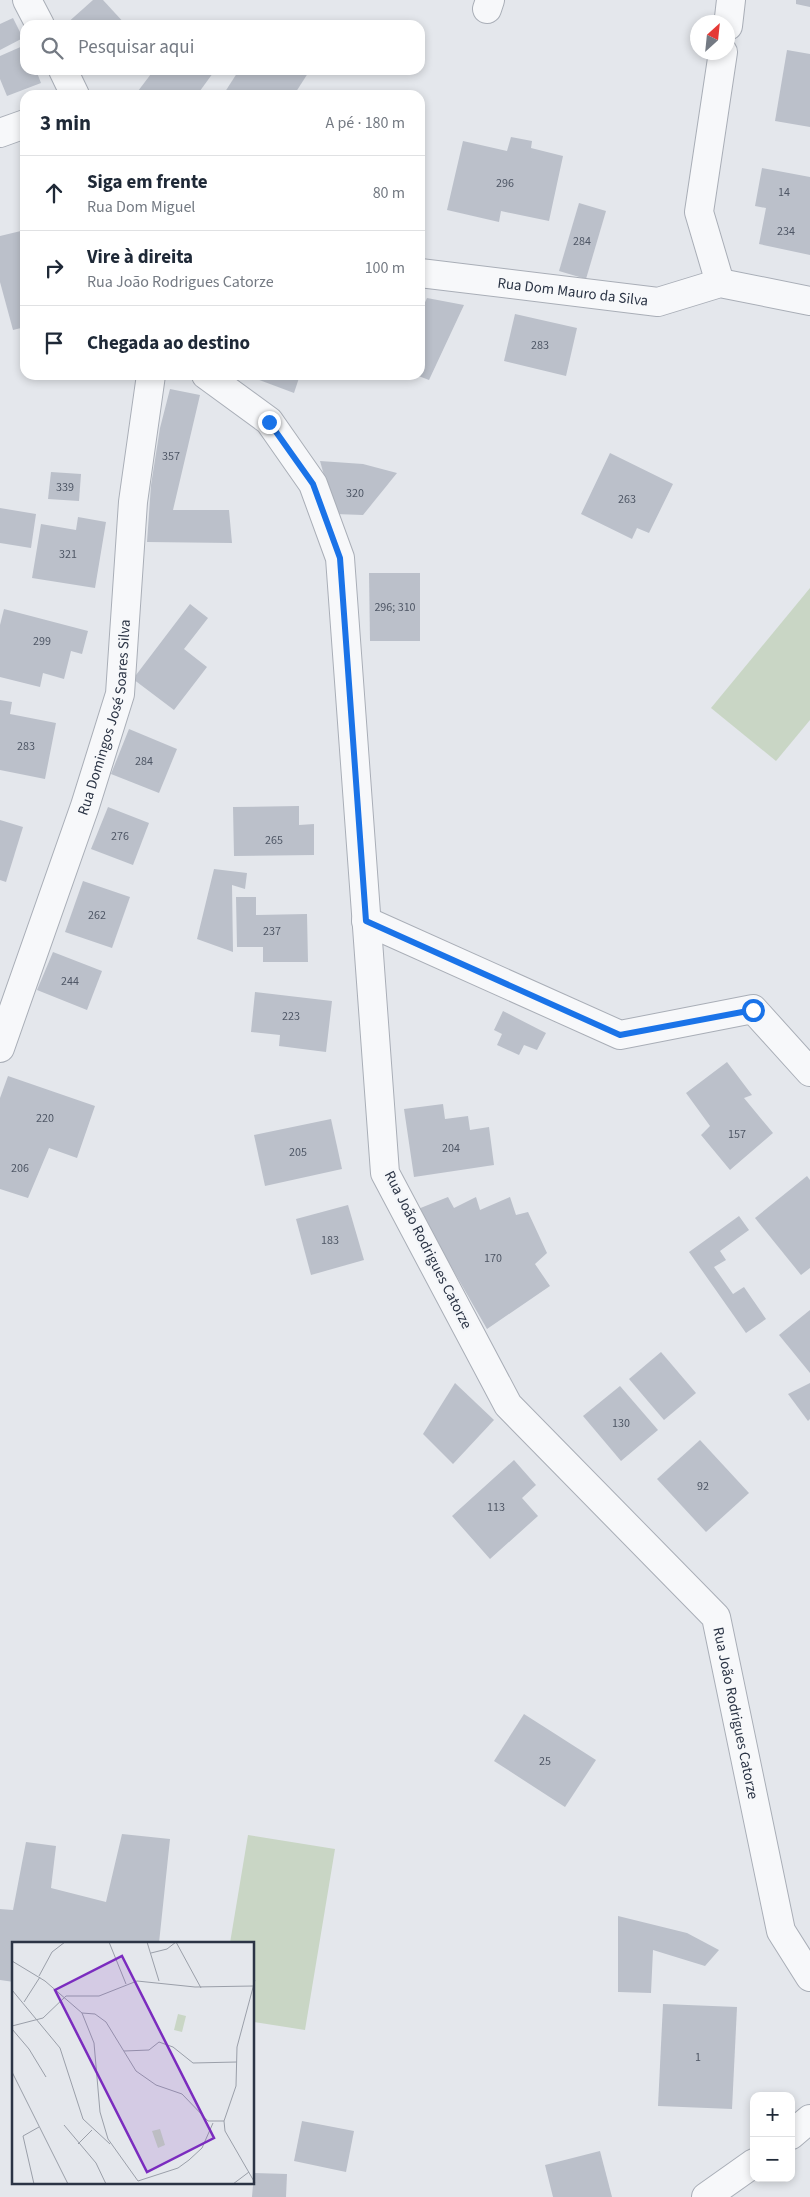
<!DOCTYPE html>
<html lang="pt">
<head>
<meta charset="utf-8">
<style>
  :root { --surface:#fff; --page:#f2f2f3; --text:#1f2937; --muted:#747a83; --line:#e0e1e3 }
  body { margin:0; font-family:"Source Sans 3",sans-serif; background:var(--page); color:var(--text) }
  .controls { position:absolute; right:15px; bottom:15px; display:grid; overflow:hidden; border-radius:10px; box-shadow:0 2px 8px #0003 }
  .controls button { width:45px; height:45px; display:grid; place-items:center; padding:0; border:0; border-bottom:1px solid var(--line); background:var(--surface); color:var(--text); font:25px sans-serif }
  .compass { position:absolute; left:690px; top:15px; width:45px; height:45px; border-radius:50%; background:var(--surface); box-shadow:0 2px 8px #0003; rotate:27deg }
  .stop { position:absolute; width:15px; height:15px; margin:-11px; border:4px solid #1a73e8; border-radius:50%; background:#fff }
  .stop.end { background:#1a73e8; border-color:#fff; box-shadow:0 1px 5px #0008 }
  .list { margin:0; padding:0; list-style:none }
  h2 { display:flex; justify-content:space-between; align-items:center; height:65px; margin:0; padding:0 20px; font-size:21px }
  h2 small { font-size:16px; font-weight:400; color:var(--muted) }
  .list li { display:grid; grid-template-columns:32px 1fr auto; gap:15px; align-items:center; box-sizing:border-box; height:75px; padding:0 20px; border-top:1px solid var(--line) }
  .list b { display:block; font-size:19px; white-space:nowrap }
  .list p { margin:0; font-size:16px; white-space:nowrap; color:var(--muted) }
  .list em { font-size:16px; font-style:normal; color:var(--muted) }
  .icon { flex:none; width:28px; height:28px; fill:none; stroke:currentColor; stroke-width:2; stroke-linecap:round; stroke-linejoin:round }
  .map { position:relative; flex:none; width:810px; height:2197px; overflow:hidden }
  .search { position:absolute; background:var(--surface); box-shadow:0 2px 8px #0003; left:20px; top:20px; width:405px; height:55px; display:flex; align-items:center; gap:12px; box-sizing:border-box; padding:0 18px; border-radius:15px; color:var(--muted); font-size:19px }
  .panel { position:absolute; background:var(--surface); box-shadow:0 2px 8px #0003; left:20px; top:90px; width:405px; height:290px; border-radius:15px }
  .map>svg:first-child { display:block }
  .green { fill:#c9d6c5 }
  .building { fill:#bbc0ca }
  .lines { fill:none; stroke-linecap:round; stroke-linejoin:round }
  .minor-casing { stroke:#a9aeb7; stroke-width:30 }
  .minor { stroke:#f7f8fa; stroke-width:28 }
  .route { stroke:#1a73e8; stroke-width:6 }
  .labels { text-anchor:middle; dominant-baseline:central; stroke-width:5; stroke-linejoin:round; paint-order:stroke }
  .number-label { font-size:12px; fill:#4f5766 }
  .street-label { font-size:15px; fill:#2b3445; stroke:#f4f6f9 }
  .inset-road { fill:none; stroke:#9a9fa9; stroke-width:1 }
  .view { fill:#7b2cbf; fill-opacity:0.15; stroke:#7b2cbf; stroke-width:2.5 }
  .inset-edge { fill:none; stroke:#2b3445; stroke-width:2.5 }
</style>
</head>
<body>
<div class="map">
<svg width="810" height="2197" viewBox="0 0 810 2197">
  <rect width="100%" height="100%" fill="#e4e7ec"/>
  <g class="green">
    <path d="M 810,588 L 810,720 L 776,761 L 711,708 Z"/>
    <path d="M 248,1835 L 335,1849 L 305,2030 L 254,2022 L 254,1943 L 230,1943 Z"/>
  </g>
  <g class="building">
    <path d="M 93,0 L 103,0 L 126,25 L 65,25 Z"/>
    <path d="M 796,0 L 810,0 L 810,7 L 796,4 Z"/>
    <path d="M 13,18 L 23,38 L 0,50 L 0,24 Z"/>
    <path d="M 25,45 L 25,70 L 36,70 L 41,83 L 7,96 L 0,79 L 0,56 Z"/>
    <path d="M 787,50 L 810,54 L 810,127 L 775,121 Z"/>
    <path d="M 154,70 L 210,70 L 213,73 L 197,95 L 135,95 Z"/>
    <path d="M 239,70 L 310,70 L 294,95 L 223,95 Z"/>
    <path d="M 511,137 L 532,141 L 531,148 L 563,156 L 549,221 L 501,211 L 499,222 L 447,210 L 463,141 L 507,151 Z"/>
    <path d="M 762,168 L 810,177 L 810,255 L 759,244 L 766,208 L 755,206 Z"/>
    <path d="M 579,203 L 606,211 L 586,279 L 559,271 Z"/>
    <path d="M 25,230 L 25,327 L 13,330 L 0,282 L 0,236 Z"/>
    <path d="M 427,298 L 464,305 L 429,380 L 416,375 L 420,375 L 420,313 Z"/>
    <path d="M 515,314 L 577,328 L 566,376 L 504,361 Z"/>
    <path d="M 246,375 L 300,375 L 294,393 Z"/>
    <path d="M 170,389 L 200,395 L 173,510 L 229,510 L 232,543 L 147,542 L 151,485 L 160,428 Z"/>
    <path d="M 610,453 L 673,484 L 649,533 L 637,528 L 632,539 L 581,514 Z"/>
    <path d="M 320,461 L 363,464 L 397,473 L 363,515 L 335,514 Z"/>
    <path d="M 51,472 L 81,474 L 79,501 L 48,499 Z"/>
    <path d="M 0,508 L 36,514 L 31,548 L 0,543 Z"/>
    <path d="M 78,517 L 106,522 L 95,588 L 32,578 L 41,524 L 76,530 Z"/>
    <path d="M 369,573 L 420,573 L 420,641 L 370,641 Z"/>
    <path d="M 190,604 L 208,618 L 184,649 L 207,667 L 174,710 L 133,679 Z"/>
    <path d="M 4,609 L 88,631 L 82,654 L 71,651 L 64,679 L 43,673 L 40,687 L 0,677 L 0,625 Z"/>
    <path d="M 0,700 L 12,702 L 10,714 L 56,723 L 45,779 L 0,770 Z"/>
    <path d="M 129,729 L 177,749 L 159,793 L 111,774 Z"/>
    <path d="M 299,806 L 299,825 L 314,824 L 314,855 L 234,856 L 233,807 Z"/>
    <path d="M 108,807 L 149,823 L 133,865 L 91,849 Z"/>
    <path d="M 0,820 L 23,827 L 6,882 L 0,880 Z"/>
    <path d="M 214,869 L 247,873 L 245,889 L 232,885 L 233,952 L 197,939 Z"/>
    <path d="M 83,881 L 130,897 L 112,948 L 65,932 Z"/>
    <path d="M 236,897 L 256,897 L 256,915 L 307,914 L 308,962 L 263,962 L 263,947 L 237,947 Z"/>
    <path d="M 53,952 L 102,971 L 87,1010 L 37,990 Z"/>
    <path d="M 255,992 L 332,1001 L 326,1052 L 279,1046 L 280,1035 L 251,1032 Z"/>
    <path d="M 503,1011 L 546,1033 L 537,1050 L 524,1045 L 519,1055 L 497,1045 L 502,1034 L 494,1030 Z"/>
    <path d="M 727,1062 L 752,1095 L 744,1098 L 773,1133 L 730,1170 L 701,1135 L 710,1126 L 686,1093 Z"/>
    <path d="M 8,1076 L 95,1106 L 77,1158 L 49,1148 L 28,1198 L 0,1189 L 0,1098 Z"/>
    <path d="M 443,1104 L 445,1119 L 468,1116 L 470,1130 L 489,1127 L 494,1165 L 414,1177 L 404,1109 Z"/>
    <path d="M 331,1119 L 342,1169 L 265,1186 L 254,1135 Z"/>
    <path d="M 807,1176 L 810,1180 L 810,1268 L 801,1275 L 755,1218 Z"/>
    <path d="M 448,1197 L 454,1208 L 476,1197 L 480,1210 L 510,1197 L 516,1215 L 528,1212 L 547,1253 L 535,1264 L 550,1286 L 487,1329 L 418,1209 Z"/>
    <path d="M 348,1205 L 364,1260 L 311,1275 L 296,1219 Z"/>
    <path d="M 739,1216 L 749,1230 L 720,1251 L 726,1260 L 714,1267 L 733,1294 L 744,1287 L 766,1319 L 746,1333 L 689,1252 Z"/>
    <path d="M 810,1310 L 810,1373 L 779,1335 Z"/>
    <path d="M 661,1352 L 696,1393 L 664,1420 L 629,1379 Z"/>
    <path d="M 455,1383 L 494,1420 L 453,1464 L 423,1434 Z"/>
    <path d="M 810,1383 L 810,1419 L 808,1421 L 788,1394 Z"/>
    <path d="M 620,1386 L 658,1430 L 621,1461 L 583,1416 Z"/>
    <path d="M 700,1440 L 749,1493 L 706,1532 L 657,1479 Z"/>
    <path d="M 514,1460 L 536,1485 L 522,1498 L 538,1516 L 490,1559 L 452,1516 Z"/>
    <path d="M 524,1714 L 596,1760 L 565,1807 L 494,1761 Z"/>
    <path d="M 122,1834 L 170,1839 L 159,1943 L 14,1943 L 14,1982 L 0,1980 L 0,1909 L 13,1910 L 26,1842 L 56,1846 L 51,1888 L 106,1902 Z"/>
    <path d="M 618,1916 L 687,1933 L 719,1950 L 705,1966 L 653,1950 L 651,1993 L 618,1992 Z"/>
    <path d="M 663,2004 L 737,2007 L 732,2109 L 658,2106 Z"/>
    <path d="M 302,2121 L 354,2131 L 346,2172 L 294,2161 Z"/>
    <path d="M 600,2151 L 612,2197 L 553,2197 L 545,2165 Z"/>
    <path d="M 254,2173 L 287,2174 L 286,2197 L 252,2197 Z"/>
  </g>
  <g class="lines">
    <g class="minor-casing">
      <g id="minor">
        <path d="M 27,0 L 40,25"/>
        <path d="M 487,9 L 490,0"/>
        <path d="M 728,26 L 731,0"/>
        <path d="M 63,70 L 75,95"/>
        <path d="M 0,133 L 25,124"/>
        <path id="s1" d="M 420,273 L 658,302 L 720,283 L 810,301"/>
        <path d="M 720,283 L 699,212 L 723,52"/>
        <path id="s2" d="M 206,375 L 269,421 L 313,484 L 340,558 L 385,1173 L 508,1405 L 716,1617 L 781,1931 L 810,1977"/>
        <path d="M 366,921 L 620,1035 L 753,1009 L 810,1072"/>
        <path id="s3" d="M 0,1048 L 85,806 L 120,694 L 133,502 L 151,375"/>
        <path d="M 791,2135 L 810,2119"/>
        <path d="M 706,2197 L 754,2163"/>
      </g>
    </g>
    <use href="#minor" class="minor"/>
  </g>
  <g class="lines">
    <path class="route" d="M 269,422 L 313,484 L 340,558 L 366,921 L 620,1035 L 753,1010"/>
  </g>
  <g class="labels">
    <g class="number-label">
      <text x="505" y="183">296</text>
      <text x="784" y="192">14</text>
      <text x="786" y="231">234</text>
      <text x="582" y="241">284</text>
      <text x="540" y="345">283</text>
      <text x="171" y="456">357</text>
      <text x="65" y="487">339</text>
      <text x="355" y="493">320</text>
      <text x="627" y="499">263</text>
      <text x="68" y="554">321</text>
      <text x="395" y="607">296; 310</text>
      <text x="42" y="641">299</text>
      <text x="26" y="746">283</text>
      <text x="144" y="761">284</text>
      <text x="120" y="836">276</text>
      <text x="274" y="840">265</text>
      <text x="97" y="915">262</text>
      <text x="272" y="931">237</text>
      <text x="70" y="981">244</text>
      <text x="291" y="1016">223</text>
      <text x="45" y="1118">220</text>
      <text x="737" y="1134">157</text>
      <text x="451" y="1148">204</text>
      <text x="298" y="1152">205</text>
      <text x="20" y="1168">206</text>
      <text x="330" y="1240">183</text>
      <text x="493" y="1258">170</text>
      <text x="621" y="1423">130</text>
      <text x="703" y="1486">92</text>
      <text x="496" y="1507">113</text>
      <text x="545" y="1761">25</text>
      <text x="698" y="2057">1</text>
    </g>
    <g class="street-label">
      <text stroke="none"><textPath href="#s1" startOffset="154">Rua Dom Mauro da Silva</textPath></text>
      <text stroke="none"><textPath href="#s3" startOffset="348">Rua Domingos José Soares Silva</textPath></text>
      <text transform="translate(428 1250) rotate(63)">Rua João Rodrigues Catorze</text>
      <text stroke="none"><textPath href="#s2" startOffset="1508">Rua João Rodrigues Catorze</textPath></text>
    </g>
  </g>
  <g transform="translate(12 1942)">
    <rect width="242" height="242" fill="#e4e7ec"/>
    <path d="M 166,72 L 174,74 L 170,90 L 162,88 ZM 148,187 L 153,203 L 146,206 L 140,189 Z" fill="#c9d6c5"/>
    <path class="inset-road" d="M 97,0 L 114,42M 135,0 L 147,39M 164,0 L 189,46M 139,11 L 155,7 L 164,0M 0,19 L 33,39 L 70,71 L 82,101 L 88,170 L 96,197 L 126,239M 27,34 L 40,10 L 53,0M 243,38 L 225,105 L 224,144 L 212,179 L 213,189 L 243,241M 0,48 L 48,106 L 71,177 L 98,202M 12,60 L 28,35M 70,71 L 83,72 L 94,80 L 124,129 L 144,143 L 170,152 L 196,179 L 212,179M 0,84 L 31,76 L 54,54 L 87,54 L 125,39 L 183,45 L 241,44M 0,87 L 17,107 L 34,135M 112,109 L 137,108 L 147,100 L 161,105 L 181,121 L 225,120M 0,130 L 56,242M 52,183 L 84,221 L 94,242M 66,202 L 80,188M 126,239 L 166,226 L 177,218 L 190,206 L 201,181M 2,242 L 22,242M 22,242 L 11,194 L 27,185M 221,242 L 237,230"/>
    <path class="view" d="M 110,14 L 202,196 L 135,230 L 43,48 Z"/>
    <rect width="242" height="242" class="inset-edge"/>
  </g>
</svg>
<div class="controls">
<button>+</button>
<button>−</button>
</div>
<svg class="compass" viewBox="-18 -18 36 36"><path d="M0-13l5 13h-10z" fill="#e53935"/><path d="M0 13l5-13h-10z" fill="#747a83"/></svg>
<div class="stop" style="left:753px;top:1010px"></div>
<div class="stop end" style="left:269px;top:422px"></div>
<div class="search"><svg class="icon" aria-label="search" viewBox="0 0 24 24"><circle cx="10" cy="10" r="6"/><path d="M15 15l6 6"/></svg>Pesquisar aqui</div>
<section class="panel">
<h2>3 min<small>A pé · 180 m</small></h2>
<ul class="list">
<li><svg class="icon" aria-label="ahead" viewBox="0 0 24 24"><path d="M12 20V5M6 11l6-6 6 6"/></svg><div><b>Siga em frente</b><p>Rua Dom Miguel</p></div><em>80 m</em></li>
<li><svg class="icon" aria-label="right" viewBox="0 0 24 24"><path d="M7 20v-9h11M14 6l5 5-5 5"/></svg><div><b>Vire à direita</b><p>Rua João Rodrigues Catorze</p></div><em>100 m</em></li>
<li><svg class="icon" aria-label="arrive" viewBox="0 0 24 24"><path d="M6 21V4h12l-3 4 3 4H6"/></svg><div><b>Chegada ao destino</b></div></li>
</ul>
</section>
</div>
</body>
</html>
